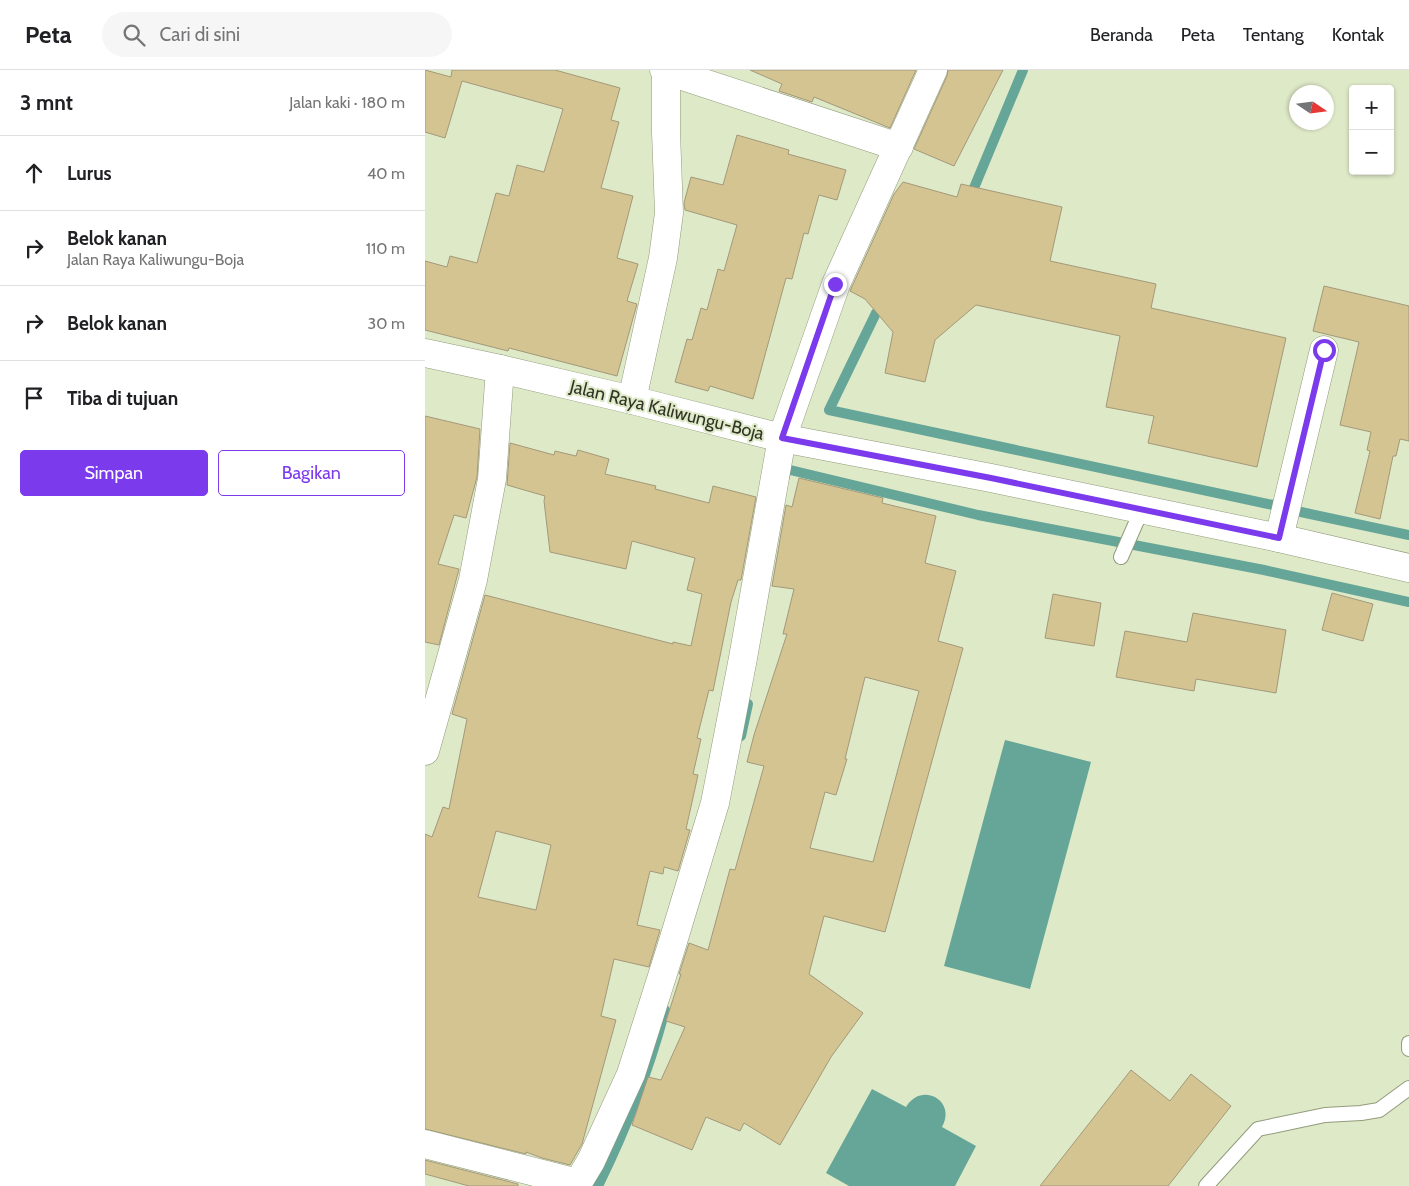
<!DOCTYPE html>
<html lang="id">
<head>
<meta charset="utf-8">
<style>
  :root { --surface:#fff; --page:#f6f6f6; --text:#202124; --muted:#757577; --line:#e0e0e0; --accent:#7c3aed }
  body { margin:0; font-family:Cabin,sans-serif; background:var(--page); color:var(--text) }
  .controls { position:absolute; right:15px; top:15px; display:grid; overflow:hidden; border-radius:5px; box-shadow:0 1px 4px #0004 }
  .controls button { width:45px; height:45px; display:grid; place-items:center; padding:0; border:0; border-bottom:1px solid var(--line); background:var(--surface); color:var(--text); font:25px sans-serif }
  .compass { position:absolute; left:864px; top:15px; width:45px; height:45px; border-radius:50%; background:var(--surface); box-shadow:0 1px 4px #0004; rotate:103deg }
  .stop { position:absolute; width:15px; height:15px; margin:-11px; border:4px solid #7c3aed; border-radius:50%; background:#fff }
  .stop.end { background:#7c3aed; border-color:#fff; box-shadow:0 1px 5px #0008 }
  .list { margin:0; padding:0; list-style:none }
  h2 { display:flex; justify-content:space-between; align-items:center; height:65px; margin:0; padding:0 20px; font-size:21px }
  h2 small { font-size:16px; font-weight:400; color:var(--muted) }
  .list li { display:grid; grid-template-columns:32px 1fr auto; gap:15px; align-items:center; box-sizing:border-box; height:75px; padding:0 20px; border-top:1px solid var(--line) }
  .list b { display:block; font-size:19px; white-space:nowrap }
  .list p { margin:0; font-size:16px; white-space:nowrap; color:var(--muted) }
  .list em { font-size:16px; font-style:normal; color:var(--muted) }
  .actions { display:flex; gap:10px; padding:15px 20px }
  .actions a { flex:1; padding:11px 0; border:1px solid var(--accent); border-radius:5px; text-align:center; font-size:18px; color:var(--accent) }
  .actions .main { background:var(--accent); color:#fff }
  .icon { flex:none; width:28px; height:28px; fill:none; stroke:currentColor; stroke-width:2; stroke-linecap:round; stroke-linejoin:round }
  .map { position:relative; flex:none; width:984px; height:1116px; overflow:hidden }
  header { display:flex; align-items:center; gap:30px; box-sizing:border-box; height:70px; padding:0 25px; background:var(--surface); border-bottom:1px solid var(--line) }
  header strong { font-size:24px }
  nav { display:flex; gap:28px; margin-inline-start:auto; font-size:18px }
  .search { width:350px; height:45px; background:var(--page); display:flex; align-items:center; gap:12px; box-sizing:border-box; padding:0 18px; border-radius:28px; color:var(--muted); font-size:19px }
  main { display:flex }
  aside { flex:1; background:var(--surface) }
  .map>svg:first-child { display:block }
  .water { fill:#66a698 }
  .lines { fill:none; stroke-linecap:round; stroke-linejoin:round }
  .stream { stroke:#66a698; stroke-width:10 }
  .building { fill:#d4c491; stroke:#a3997a; fill-rule:evenodd }
  .lane-casing { stroke:#929b7c; stroke-width:16 }
  .street-casing { stroke:#929b7c; stroke-width:29 }
  .secondary-casing { stroke:#929b7c; stroke-width:29 }
  .lane { stroke:#fff; stroke-width:14 }
  .street { stroke:#fff; stroke-width:28 }
  .secondary { stroke:#fff; stroke-width:28 }
  .route { stroke:#7c3aed; stroke-width:6 }
  .labels { text-anchor:middle; dominant-baseline:central; stroke-width:4; stroke-linejoin:round; paint-order:stroke }
  .street-label { font-size:18px; fill:#303427; stroke:#dee9c7 }
</style>
</head>
<body>
<header>
<strong>Peta</strong>
<div class="search"><svg class="icon" aria-label="search" viewBox="0 0 24 24"><circle cx="10" cy="10" r="6"/><path d="M15 15l6 6"/></svg>Cari di sini</div>
<nav><a>Beranda</a><a>Peta</a><a>Tentang</a><a>Kontak</a></nav>
</header>
<main>
<aside>
<h2>3 mnt<small>Jalan kaki · 180 m</small></h2>
<ul class="list">
<li><svg class="icon" aria-label="ahead" viewBox="0 0 24 24"><path d="M12 20V5M6 11l6-6 6 6"/></svg><div><b>Lurus</b></div><em>40 m</em></li>
<li><svg class="icon" aria-label="right" viewBox="0 0 24 24"><path d="M7 20v-9h11M14 6l5 5-5 5"/></svg><div><b>Belok kanan</b><p>Jalan Raya Kaliwungu-Boja</p></div><em>110 m</em></li>
<li><svg class="icon" aria-label="right" viewBox="0 0 24 24"><path d="M7 20v-9h11M14 6l5 5-5 5"/></svg><div><b>Belok kanan</b></div><em>30 m</em></li>
<li><svg class="icon" aria-label="arrive" viewBox="0 0 24 24"><path d="M6 21V4h12l-3 4 3 4H6"/></svg><div><b>Tiba di tujuan</b></div></li>
</ul>
<div class="actions"><a class="main">Simpan</a><a>Bagikan</a></div>
</aside>
<div class="map">
<svg width="984" height="1116" viewBox="0 0 984 1116">
  <rect width="100%" height="100%" fill="#dee9c7"/>
  <g class="water">
    <path d="M 580,670 L 666,692 L 605,919 L 519,896 Z"/>
    <path d="M 447,1019 L 481,1037 C 496,1011 532,1030 517,1057 L 551,1076 L 530,1116 L 424,1116 L 401,1103 Z"/>
  </g>
  <g class="lines">
    <g class="stream">
      <path d="M 544,130 L 598,0"/>
      <path d="M 461,233 L 451,243 L 404,340 L 848,435"/>
      <path d="M 360,407 L 361,399 L 553,445 L 839,500 L 984,532"/>
      <path d="M 876,442 L 984,465"/>
      <path d="M 316,666 L 323,634"/>
      <path d="M 173,1116 C 202,1057 223,1004 240,940"/>
    </g>
  </g>
  <g class="building">
    <path d="M 0,0 L 26,7 L 27,0 L 130,0 L 195,18 L 186,50 L 194,52 L 176,118 L 208,126 L 192,188 L 213,194 L 202,231 L 212,234 L 192,306 L 84,278 L 83,281 L 0,260 L 0,191 L 22,197 L 25,186 L 52,193 L 71,123 L 84,126 L 92,95 L 119,102 L 138,39 L 37,11 L 20,68 L 0,62 Z"/>
    <path d="M 325,0 L 491,0 L 465,58 L 389,27 L 387,32 L 354,21 L 357,14 Z"/>
    <path d="M 523,0 L 578,0 L 529,96 L 489,79 L 522,6 Z"/>
    <path d="M 312,65 L 364,80 L 363,84 L 421,100 L 412,130 L 394,125 L 383,164 L 379,163 L 367,209 L 361,208 L 328,329 L 285,316 L 283,321 L 250,312 L 262,269 L 267,270 L 276,238 L 282,240 L 293,199 L 299,201 L 312,155 L 260,140 L 259,133 L 266,107 L 298,115 Z"/>
    <path d="M 478,112 L 532,127 L 536,114 L 637,137 L 625,191 L 731,214 L 726,238 L 861,268 L 832,397 L 723,373 L 729,346 L 681,337 L 695,266 L 551,235 L 510,270 L 500,312 L 460,303 L 468,262 L 440,229 L 425,221 L 469,124 Z"/>
    <path d="M 899,216 L 984,236 L 984,371 L 975,369 L 971,386 L 968,386 L 955,449 L 930,443 L 945,381 L 942,380 L 946,362 L 915,355 L 934,272 L 888,261 Z"/>
    <path d="M 0,346 L 55,359 L 52,407 L 41,448 L 29,445 L 13,494 L 34,499 L 14,575 L 0,572 Z"/>
    <path d="M 85,373 L 129,385 L 130,381 L 151,386 L 153,380 L 184,389 L 180,404 L 231,416 L 230,419 L 284,433 L 288,416 L 331,427 L 316,510 L 313,510 L 306,532 L 288,621 L 284,620 L 272,668 L 276,669 L 268,704 L 273,705 L 261,759 L 265,760 L 253,801 L 239,797 L 238,804 L 225,801 L 212,855 L 235,860 L 224,897 L 189,889 L 176,946 L 191,950 L 157,1074 L 145,1095 L 117,1088 L 101,1082 L 101,1084 L 0,1059 L 0,764 L 7,767 L 18,737 L 24,739 L 42,649 L 27,644 L 60,525 L 248,574 L 248,572 L 266,576 L 277,524 L 262,520 L 270,488 L 207,471 L 201,499 L 125,482 L 119,431 L 120,426 L 82,415 ZM 71,761 L 126,775 L 111,840 L 53,827 Z"/>
    <path d="M 374,408 L 458,428 L 457,433 L 511,446 L 500,493 L 531,501 L 513,571 L 538,578 L 460,862 L 399,846 L 384,904 L 438,943 L 406,987 L 355,1075 L 319,1053 L 315,1061 L 281,1047 L 267,1080 L 207,1055 L 223,1007 L 236,1010 L 260,957 L 241,951 L 256,904 L 254,904 L 264,873 L 283,880 L 305,799 L 310,800 L 339,696 L 322,692 L 329,665 L 362,564 L 358,564 L 369,519 L 347,516 L 361,435 L 367,437 ZM 440,607 L 494,621 L 448,792 L 385,778 L 400,722 L 411,725 L 422,689 L 420,689 Z"/>
    <path d="M 907,523 L 948,534 L 938,571 L 897,560 Z"/>
    <path d="M 628,524 L 676,533 L 669,576 L 620,568 Z"/>
    <path d="M 768,543 L 861,560 L 851,623 L 771,609 L 769,621 L 691,607 L 700,561 L 762,572 Z"/>
    <path d="M 706,1000 L 745,1031 L 766,1004 L 806,1036 L 743,1116 L 615,1116 Z"/>
    <path d="M 0,1090 L 93,1114 L 93,1116 L 44,1116 L 0,1104 Z"/>
  </g>
  <g class="lines">
    <g class="lane-casing">
      <g id="lane">
        <path d="M 696,487 L 717,439"/>
        <path d="M 984,973 L 984,979"/>
        <path d="M 781,1116 L 833,1059 L 900,1045 L 936,1043 L 954,1040 L 984,1018"/>
      </g>
    </g>
    <g class="street-casing">
      <g id="street">
        <path d="M 239,0 L 474,77"/>
        <path d="M 207,330 L 238,188 L 244,143 L 241,62 L 241,0"/>
        <path d="M 854,468 L 899,280"/>
        <path d="M 0,681 L 48,510 L 67,409 L 75,299"/>
        <path d="M 0,1074 L 153,1113"/>
      </g>
    </g>
    <g class="secondary-casing">
      <g id="secondary">
        <path d="M 0,283 L 75,299 L 207,330 L 357,368 L 566,408 L 854,468 L 984,498"/>
        <path d="M 151,1116 L 166,1091 L 206,1004 L 246,878 L 290,733 L 318,588 L 357,368 L 411,214 L 508,0"/>
      </g>
    </g>
    <use href="#lane" class="lane"/>
    <use href="#street" class="street"/>
    <use href="#secondary" class="secondary"/>
  </g>
  <g class="lines">
    <path class="route" d="M 410,214 L 357,368 L 566,408 L 854,468 L 899,280"/>
  </g>
  <g class="labels">
    <g class="street-label">
      <text transform="translate(242 340) rotate(14)">Jalan Raya Kaliwungu-Boja</text>
    </g>
  </g>
</svg>
<div class="controls">
<button>+</button>
<button>−</button>
</div>
<svg class="compass" viewBox="-18 -18 36 36"><path d="M0-13l5 13h-10z" fill="#e53935"/><path d="M0 13l5-13h-10z" fill="#757577"/></svg>
<div class="stop" style="left:899px;top:280px"></div>
<div class="stop end" style="left:410px;top:214px"></div>
</div>
</main>
</body>
</html>
